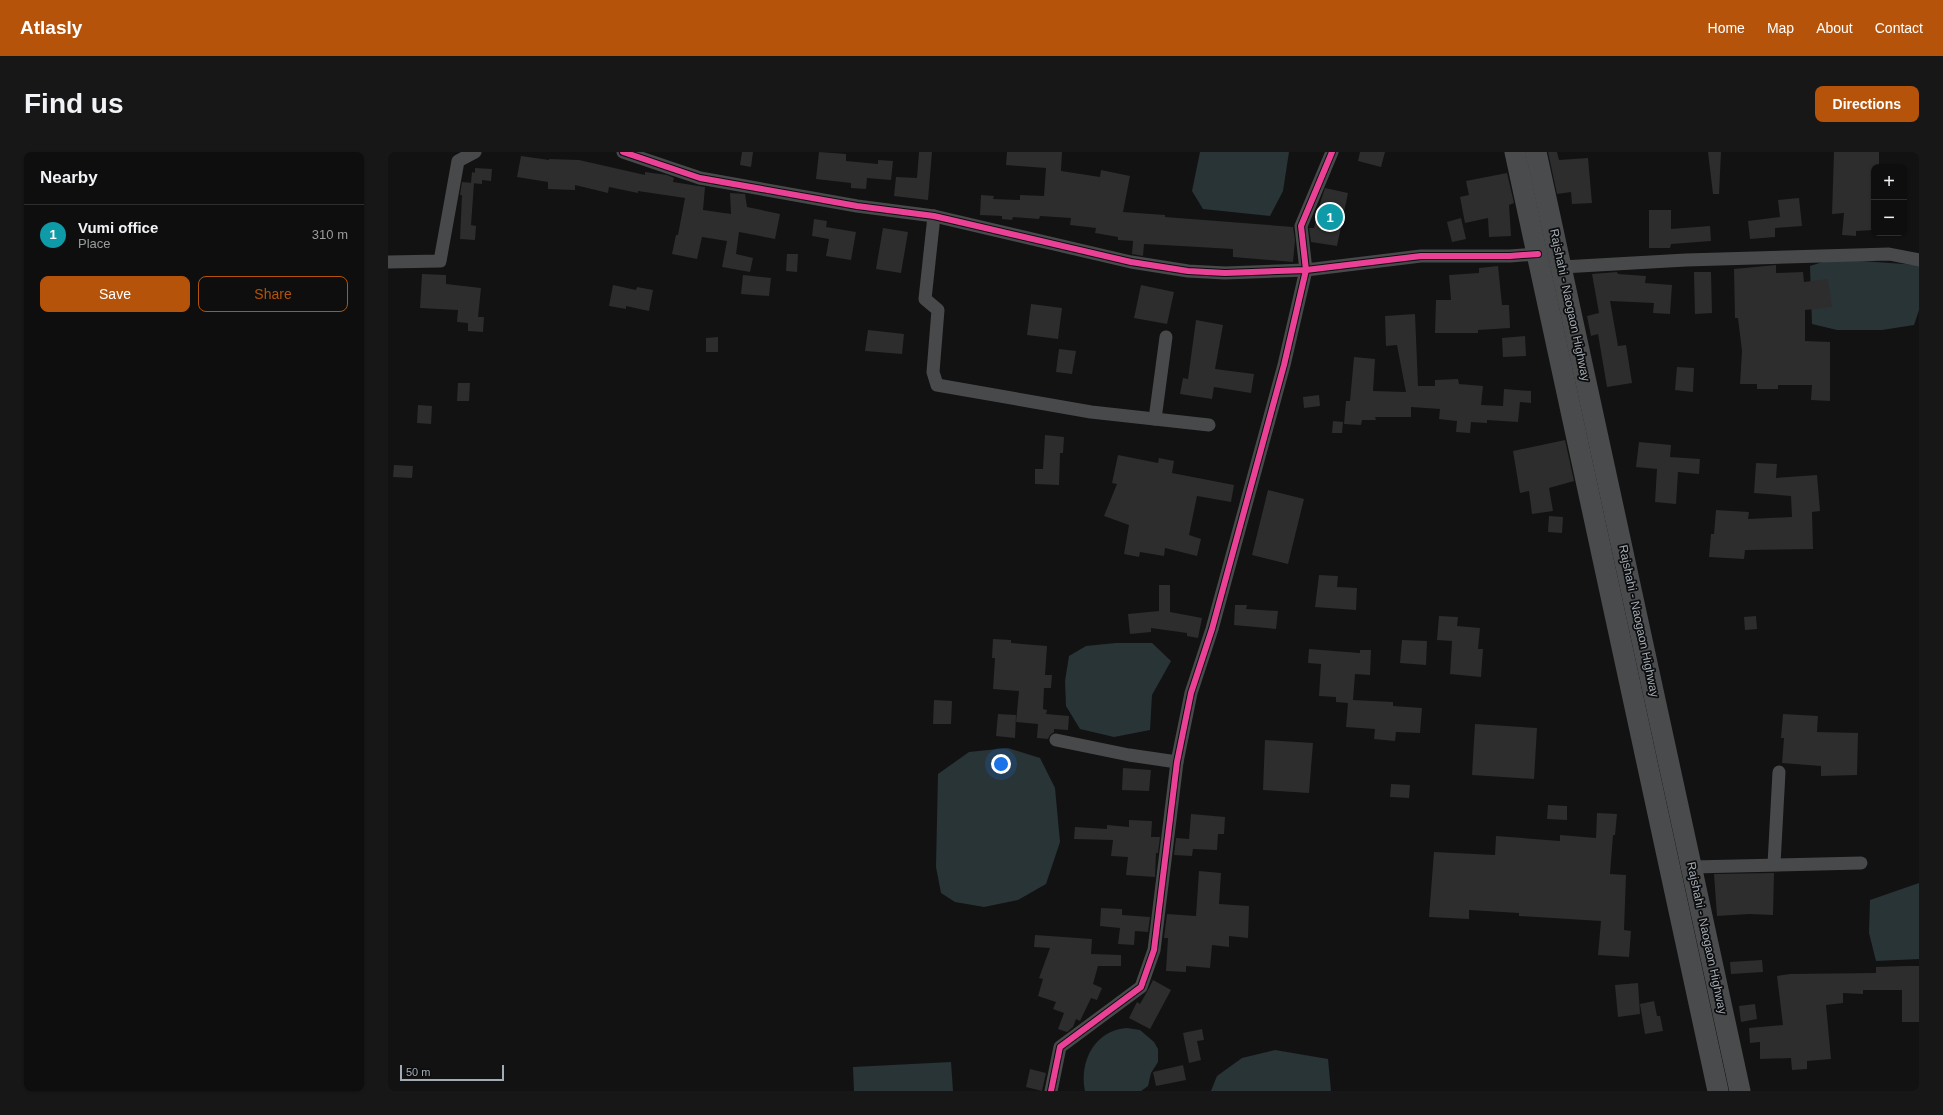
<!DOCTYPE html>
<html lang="en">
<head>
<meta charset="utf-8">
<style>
  :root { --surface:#0e0e0e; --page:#171717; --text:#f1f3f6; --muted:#9b9c9e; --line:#2e2e2e; --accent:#b45309 }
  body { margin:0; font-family:Arial,sans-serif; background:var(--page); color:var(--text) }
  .controls { position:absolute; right:12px; top:12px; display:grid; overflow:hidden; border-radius:8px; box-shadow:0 1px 3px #0004 }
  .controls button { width:36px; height:36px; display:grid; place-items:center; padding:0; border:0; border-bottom:1px solid var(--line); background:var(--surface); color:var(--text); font:20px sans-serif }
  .scale { position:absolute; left:12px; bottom:10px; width:104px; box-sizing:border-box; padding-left:4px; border:2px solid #a3abb4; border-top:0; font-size:11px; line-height:14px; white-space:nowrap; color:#a3abb4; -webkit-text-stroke:3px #0d0d0e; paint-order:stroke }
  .you { position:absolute; left:613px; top:612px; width:14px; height:14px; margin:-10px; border:3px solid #fff; border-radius:50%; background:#1a73e8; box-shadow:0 0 0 6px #1a73e833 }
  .badge { display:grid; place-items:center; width:26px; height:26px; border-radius:50%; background:var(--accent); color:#fff; font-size:13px; font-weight:700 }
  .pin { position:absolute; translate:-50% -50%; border:2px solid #fff; box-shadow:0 1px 4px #0006 }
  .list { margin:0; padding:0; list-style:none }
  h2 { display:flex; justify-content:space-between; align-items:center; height:52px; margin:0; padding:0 16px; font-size:17px }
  h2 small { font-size:13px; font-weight:400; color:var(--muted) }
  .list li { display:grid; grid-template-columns:26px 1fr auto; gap:12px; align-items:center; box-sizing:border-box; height:60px; padding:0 16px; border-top:1px solid var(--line) }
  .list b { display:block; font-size:15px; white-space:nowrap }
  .list p { margin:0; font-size:13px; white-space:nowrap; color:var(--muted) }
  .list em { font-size:13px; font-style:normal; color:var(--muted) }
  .actions { display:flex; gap:8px; padding:12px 16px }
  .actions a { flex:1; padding:9px 0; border:1px solid var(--accent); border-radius:8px; text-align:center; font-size:14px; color:var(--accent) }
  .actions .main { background:var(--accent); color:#fff }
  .map { position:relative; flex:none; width:1531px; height:939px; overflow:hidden; border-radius:8px }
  header { display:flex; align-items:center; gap:24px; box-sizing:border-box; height:56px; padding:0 20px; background:var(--accent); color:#fff }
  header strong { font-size:19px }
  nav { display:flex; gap:22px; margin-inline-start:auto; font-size:14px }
  .intro { display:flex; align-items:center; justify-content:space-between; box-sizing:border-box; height:96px; padding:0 24px }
  h1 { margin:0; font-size:28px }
  .button { padding:10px 18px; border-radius:8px; background:var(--accent); color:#fff; font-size:14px; font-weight:700 }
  main { display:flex; gap:24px; padding:0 24px }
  aside { flex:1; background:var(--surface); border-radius:8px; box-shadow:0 1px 3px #0004 }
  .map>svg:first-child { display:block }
  .water { fill:#293437 }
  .building { fill:#2d2d2e }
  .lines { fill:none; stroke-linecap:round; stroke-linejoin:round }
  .minor { stroke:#47494b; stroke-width:13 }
  .primary { stroke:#494b4d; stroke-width:21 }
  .cycleway-casing { stroke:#0d0d0e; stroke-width:8 }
  .cycleway { stroke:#ea4096; stroke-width:6 }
  .labels { text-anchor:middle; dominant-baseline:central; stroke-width:3.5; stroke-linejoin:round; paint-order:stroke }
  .street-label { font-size:12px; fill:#a3abb4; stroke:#0d0d0e }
</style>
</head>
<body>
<header>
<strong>Atlasly</strong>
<nav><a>Home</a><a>Map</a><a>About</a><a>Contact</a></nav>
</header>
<div class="intro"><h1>Find us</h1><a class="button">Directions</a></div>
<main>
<aside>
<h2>Nearby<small></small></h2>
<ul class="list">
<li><span class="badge" style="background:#0f9aa8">1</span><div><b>Vumi office</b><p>Place</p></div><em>310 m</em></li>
</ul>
<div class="actions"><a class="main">Save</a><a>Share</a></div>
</aside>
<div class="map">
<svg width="1531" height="939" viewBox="0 0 1531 939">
  <rect width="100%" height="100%" fill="#121213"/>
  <g class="water">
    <path d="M 812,0 L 901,0 L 895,39 L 882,64 L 815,57 L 804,39 Z"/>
    <path d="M 1444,107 L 1531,113 L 1531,158 L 1526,173 L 1494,178 L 1449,178 L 1424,172 L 1422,114 Z"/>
    <path d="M 728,491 L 764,491 L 783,509 L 764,543 L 762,578 L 726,585 L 692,577 L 678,554 L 677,529 L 681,504 L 698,494 Z"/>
    <path d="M 620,596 L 652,606 L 667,636 L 672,690 L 658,732 L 630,748 L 596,755 L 567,750 L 553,741 L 548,715 L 550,622 L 581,600 Z"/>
    <path d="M 1531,731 L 1531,807 L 1488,809 L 1481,781 L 1482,748 Z"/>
    <path d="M 739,876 L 752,878 L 766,890 L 770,897 L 770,910 L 763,921 L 760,934 L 753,939 L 697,939 C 691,909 707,878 739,876 Z"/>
    <path d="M 887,898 L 940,907 L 943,939 L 823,939 L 829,924 L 854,906 Z"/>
    <path d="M 563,910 L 565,939 L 466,939 L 465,915 Z"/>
  </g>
  <g class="building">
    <path d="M 354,0 L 365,0 L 363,15 L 352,13 Z"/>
    <path d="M 431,0 L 458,2 L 458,9 L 490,12 L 490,8 L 505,9 L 503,28 L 479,26 L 478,37 L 463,36 L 463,31 L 428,27 Z"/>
    <path d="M 531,0 L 544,0 L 540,48 L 506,44 L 508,25 L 529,26 Z"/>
    <path d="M 619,0 L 674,0 L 673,19 L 712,25 L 713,18 L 742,24 L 735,60 L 777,63 L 777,65 L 905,75 L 907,88 L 905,110 L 845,105 L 845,97 L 793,94 L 756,92 L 755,104 L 744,102 L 745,89 L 730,88 L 730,85 L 707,81 L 708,76 L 682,73 L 683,66 L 652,64 L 651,67 L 625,65 L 624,68 L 614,67 L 614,64 L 592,63 L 593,43 L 606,44 L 605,47 L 632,48 L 632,43 L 656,44 L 658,16 L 618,13 Z"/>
    <path d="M 972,0 L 997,0 L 993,15 L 970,9 Z"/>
    <path d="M 1160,0 L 1169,0 L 1171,8 L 1200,6 L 1204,51 L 1184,52 L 1183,40 L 1169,42 Z"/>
    <path d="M 1320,0 L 1333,0 L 1331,42 L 1325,42 Z"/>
    <path d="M 1446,0 L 1491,0 L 1491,15 L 1486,15 L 1486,78 L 1468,79 L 1468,84 L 1454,83 L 1456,61 L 1444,62 Z"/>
    <path d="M 133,4 L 161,8 L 161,7 L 191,8 L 257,23 L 257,20 L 279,23 L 286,26 L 285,30 L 317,35 L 315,58 L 343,62 L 342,41 L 357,42 L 359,55 L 392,62 L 387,87 L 351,80 L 348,102 L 365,106 L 362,120 L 334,115 L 339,89 L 314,85 L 309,107 L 284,102 L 288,83 L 290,83 L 297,46 L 250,39 L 250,41 L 221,35 L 220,41 L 187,33 L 187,38 L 160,37 L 160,30 L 129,25 Z"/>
    <path d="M 87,16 L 104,17 L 103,29 L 94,28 L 94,32 L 83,31 L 84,20 L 87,21 Z"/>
    <path d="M 1119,21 L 1126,51 L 1121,53 L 1123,84 L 1101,85 L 1100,66 L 1077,71 L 1072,45 L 1081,43 L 1078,29 Z"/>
    <path d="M 74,30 L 86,31 L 83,73 L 88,74 L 87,88 L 72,87 L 74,43 L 72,43 Z"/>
    <path d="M 937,36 L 960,41 L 949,94 L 923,90 L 921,76 L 926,76 L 933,48 Z"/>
    <path d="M 1411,46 L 1414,74 L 1387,76 L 1387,85 L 1362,87 L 1360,69 L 1392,65 L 1390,48 Z"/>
    <path d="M 1261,58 L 1283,58 L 1283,77 L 1322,74 L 1323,89 L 1283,92 L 1282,96 L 1261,96 Z"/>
    <path d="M 1073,66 L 1078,87 L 1064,90 L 1059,70 Z"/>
    <path d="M 426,67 L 439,69 L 438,75 L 468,80 L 463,108 L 438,104 L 441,87 L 424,84 Z"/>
    <path d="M 495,76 L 520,80 L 513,121 L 488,117 Z"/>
    <path d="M 399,102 L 410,102 L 409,120 L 398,119 Z"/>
    <path d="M 1388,113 L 1388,121 L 1415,120 L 1416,130 L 1440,127 L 1444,155 L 1417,158 L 1417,189 L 1442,190 L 1442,249 L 1423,248 L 1424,233 L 1390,233 L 1390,237 L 1369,237 L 1369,232 L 1352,232 L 1354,199 L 1350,166 L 1347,166 L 1346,117 Z"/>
    <path d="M 1110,114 L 1114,153 L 1121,153 L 1122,176 L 1090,178 L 1090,181 L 1047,181 L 1048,148 L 1063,148 L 1061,123 L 1091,121 L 1091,116 Z"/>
    <path d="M 1229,120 L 1230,122 L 1258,124 L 1257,131 L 1284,133 L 1282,162 L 1265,161 L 1266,151 L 1222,149 L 1230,194 L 1238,193 L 1244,231 L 1219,235 L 1210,182 L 1203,184 L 1199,164 L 1211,161 L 1204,122 Z"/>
    <path d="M 1306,120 L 1323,120 L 1324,161 L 1307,162 Z"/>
    <path d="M 34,122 L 58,123 L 58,132 L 93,136 L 90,165 L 96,165 L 95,180 L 80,179 L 80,171 L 69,170 L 70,158 L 32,156 Z"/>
    <path d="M 355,123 L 383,126 L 381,144 L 353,142 Z"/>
    <path d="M 225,133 L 248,138 L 249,135 L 265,138 L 261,159 L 238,154 L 238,157 L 221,154 Z"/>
    <path d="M 753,133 L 786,140 L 779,172 L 746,166 Z"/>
    <path d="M 643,152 L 674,156 L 670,187 L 639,183 Z"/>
    <path d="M 1027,162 L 1030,234 L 1047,234 L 1047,228 L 1070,227 L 1071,232 L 1095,234 L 1093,253 L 1115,254 L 1116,237 L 1143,239 L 1143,251 L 1132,250 L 1130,270 L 1099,268 L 1099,271 L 1083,270 L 1082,281 L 1068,280 L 1069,269 L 1051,267 L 1052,257 L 1023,255 L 1023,265 L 987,265 L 988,268 L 974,268 L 973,273 L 956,272 L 958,249 L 962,249 L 966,205 L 987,207 L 985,239 L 1018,240 L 1009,193 L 998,194 L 997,164 Z"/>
    <path d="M 808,168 L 835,173 L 827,217 L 866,222 L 863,241 L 826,235 L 824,247 L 792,242 L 795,226 L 800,227 Z"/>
    <path d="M 480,178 L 516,182 L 514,202 L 477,199 Z"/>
    <path d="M 1137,184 L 1138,204 L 1115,205 L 1114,186 Z"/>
    <path d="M 330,185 L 330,200 L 318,200 L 318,186 Z"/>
    <path d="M 671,197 L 688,199 L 684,222 L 668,220 Z"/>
    <path d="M 1289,215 L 1306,216 L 1305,240 L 1287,238 Z"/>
    <path d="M 70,231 L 82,231 L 81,249 L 69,249 Z"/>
    <path d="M 931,243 L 932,254 L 916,256 L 915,245 Z"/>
    <path d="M 30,253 L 44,254 L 43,272 L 29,271 Z"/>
    <path d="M 945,269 L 955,270 L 954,281 L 944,281 Z"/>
    <path d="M 657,283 L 676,285 L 675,301 L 672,301 L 671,333 L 647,332 L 647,317 L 655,317 Z"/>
    <path d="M 1177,288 L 1186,329 L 1161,336 L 1165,359 L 1144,362 L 1141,339 L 1132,341 L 1125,299 Z"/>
    <path d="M 1251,290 L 1283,293 L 1282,305 L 1312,307 L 1311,322 L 1290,320 L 1288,352 L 1267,350 L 1269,317 L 1248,315 Z"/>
    <path d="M 730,303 L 770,311 L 771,306 L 786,309 L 784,321 L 846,333 L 843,350 L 809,344 L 801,383 L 813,387 L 809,404 L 777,396 L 776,404 L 752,400 L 751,405 L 736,402 L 741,373 L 716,364 L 729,332 L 724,331 Z"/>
    <path d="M 1368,311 L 1389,312 L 1388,326 L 1429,323 L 1432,359 L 1424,360 L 1425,397 L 1357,398 L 1356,407 L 1321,405 L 1323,382 L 1326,382 L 1328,358 L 1361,360 L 1360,367 L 1404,365 L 1403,344 L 1366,341 Z"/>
    <path d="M 6,313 L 25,314 L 24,326 L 5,325 Z"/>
    <path d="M 880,338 L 916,347 L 900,412 L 864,403 Z"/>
    <path d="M 1161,364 L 1175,365 L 1174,381 L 1160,380 Z"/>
    <path d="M 931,423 L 950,424 L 949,435 L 969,436 L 968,458 L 927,455 Z"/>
    <path d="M 771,433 L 782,433 L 782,460 L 814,466 L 810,486 L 799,484 L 799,481 L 763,476 L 763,480 L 742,482 L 740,462 L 771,459 Z"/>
    <path d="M 847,453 L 859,453 L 858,457 L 890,459 L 888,477 L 846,473 Z"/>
    <path d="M 1051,464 L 1070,465 L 1069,474 L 1092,476 L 1090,497 L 1095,497 L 1093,525 L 1062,522 L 1064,489 L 1049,488 Z"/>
    <path d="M 1368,464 L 1369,477 L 1357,478 L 1356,465 Z"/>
    <path d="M 605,487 L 623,488 L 623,491 L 659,494 L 657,523 L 664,523 L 663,536 L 656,536 L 655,557 L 659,558 L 658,562 L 681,564 L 680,578 L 666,577 L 666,580 L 662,583 L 660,587 L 649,586 L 650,572 L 628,570 L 631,539 L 605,537 L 607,506 L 604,506 Z"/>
    <path d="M 1014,488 L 1039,489 L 1038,513 L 1012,511 Z"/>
    <path d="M 921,497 L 972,501 L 972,498 L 983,498 L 982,523 L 967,522 L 965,548 L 1005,550 L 1005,554 L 1034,556 L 1032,581 L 1008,580 L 1007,589 L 986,587 L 987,577 L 958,575 L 960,551 L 948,550 L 948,545 L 931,544 L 933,512 L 920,511 Z"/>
    <path d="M 546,548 L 564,549 L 563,572 L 545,572 Z"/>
    <path d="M 610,562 L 628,563 L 627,586 L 608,584 Z"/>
    <path d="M 1395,562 L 1430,564 L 1429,580 L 1470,581 L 1469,623 L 1433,624 L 1433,614 L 1394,611 L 1396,586 L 1393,586 Z"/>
    <path d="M 1087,572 L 1149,576 L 1146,627 L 1084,623 Z"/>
    <path d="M 877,588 L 925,591 L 921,641 L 875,638 Z"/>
    <path d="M 735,616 L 763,618 L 761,639 L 734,638 Z"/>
    <path d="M 1003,632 L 1022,633 L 1021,646 L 1002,645 Z"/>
    <path d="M 1160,653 L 1179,654 L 1179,668 L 1159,667 Z"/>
    <path d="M 1209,661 L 1229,662 L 1227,683 L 1225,683 L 1222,722 L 1238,723 L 1236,778 L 1243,779 L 1241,805 L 1210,803 L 1213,769 L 1131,764 L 1131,761 L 1081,758 L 1081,767 L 1041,765 L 1046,700 L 1107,703 L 1108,684 L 1172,689 L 1172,683 L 1208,686 Z"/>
    <path d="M 803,662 L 837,665 L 836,682 L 830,682 L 829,698 L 805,697 L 804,704 L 786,703 L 788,686 L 801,687 Z"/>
    <path d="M 741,668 L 764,669 L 763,685 L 772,685 L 770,701 L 768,701 L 767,725 L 738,723 L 740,705 L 723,704 L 725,688 L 686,687 L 687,675 L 719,677 L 719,673 L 741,675 Z"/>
    <path d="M 811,719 L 833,721 L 831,752 L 861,754 L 860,786 L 841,784 L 841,795 L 824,793 L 822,816 L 798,814 L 798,820 L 778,819 L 780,786 L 776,786 L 779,762 L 808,764 Z"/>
    <path d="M 1386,721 L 1385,763 L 1361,762 L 1329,764 L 1326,722 Z"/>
    <path d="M 713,756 L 734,757 L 734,763 L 762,765 L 760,780 L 747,779 L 746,793 L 730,792 L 732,776 L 712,774 Z"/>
    <path d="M 647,783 L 704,787 L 703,802 L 733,803 L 733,814 L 710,814 L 705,832 L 714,836 L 709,848 L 703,846 L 692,869 L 688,867 L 685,875 L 679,880 L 670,877 L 676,861 L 665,857 L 668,850 L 650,844 L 655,827 L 651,826 L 662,796 L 646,795 Z"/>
    <path d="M 1374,808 L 1375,820 L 1343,822 L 1342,810 Z"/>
    <path d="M 1519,814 L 1531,814 L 1531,870 L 1514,870 L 1514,838 L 1475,838 L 1475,842 L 1455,841 L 1455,851 L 1438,853 L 1443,907 L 1419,909 L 1419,917 L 1404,918 L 1403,906 L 1372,907 L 1372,890 L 1362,891 L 1361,876 L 1395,873 L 1389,824 L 1402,822 L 1488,821 L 1488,815 Z"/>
    <path d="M 765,828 L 783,838 L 762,877 L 741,866 L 749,850 L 752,852 L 760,838 Z"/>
    <path d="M 1250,831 L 1252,862 L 1230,865 L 1227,833 Z"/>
    <path d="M 1266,849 L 1269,864 L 1272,864 L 1275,879 L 1257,882 L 1252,852 Z"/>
    <path d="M 1367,852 L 1369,867 L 1353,870 L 1351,854 Z"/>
    <path d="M 814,877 L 816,888 L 809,889 L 813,908 L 801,911 L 795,881 Z"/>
    <path d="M 795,913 L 798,928 L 768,934 L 765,920 Z"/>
    <path d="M 642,917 L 658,921 L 654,939 L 638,935 Z"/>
  </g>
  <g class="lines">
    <g class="minor">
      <path d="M 235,0 L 312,26 L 469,54 L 546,64 L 743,110 L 800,119 L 837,121 L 918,118 L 1033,104 L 1122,104 L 1150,102"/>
      <path d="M 546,64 L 537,147 L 550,158 L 545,220 L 549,233 L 703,260 L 821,273"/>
      <path d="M 0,110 L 52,109 L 70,9 L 87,0"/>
      <path d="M 1174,115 L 1298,108 L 1501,102 L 1531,108"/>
      <path d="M 767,267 L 778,185"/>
      <path d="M 668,588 L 741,603 L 789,610"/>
      <path d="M 1386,712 L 1391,620"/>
      <path d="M 1304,715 L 1473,711"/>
      <path d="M 663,939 L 672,895 L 753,835 L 766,798 L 789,610 L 803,541 L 824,477 L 896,213 L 918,118 L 913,74 L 944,0"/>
    </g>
    <g class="primary">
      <path d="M 1127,0 L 1330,939"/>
      <path d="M 1148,0 L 1352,939"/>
    </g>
    <g class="cycleway-casing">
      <g id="cycleway">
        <path d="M 235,0 L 312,26 L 469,54 L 546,64 L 743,110 L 800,119 L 837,121 L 918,118 L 1033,104 L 1122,104 L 1150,102"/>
        <path d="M 663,939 L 672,895 L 753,835 L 766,798 L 789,610 L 803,541 L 824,477 L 896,213 L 918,118 L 913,74 L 944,0"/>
      </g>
    </g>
    <use href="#cycleway" class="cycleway"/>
  </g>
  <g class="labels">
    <g class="street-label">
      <text transform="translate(1182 153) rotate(78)">Rajshahi - Naogaon Highway</text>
      <text transform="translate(1251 469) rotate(78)">Rajshahi - Naogaon Highway</text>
      <text transform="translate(1319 786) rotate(78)">Rajshahi - Naogaon Highway</text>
    </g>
  </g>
</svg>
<div class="controls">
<button>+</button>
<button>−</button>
</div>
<div class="scale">50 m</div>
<div class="you"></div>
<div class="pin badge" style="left:942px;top:65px;background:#0f9aa8">1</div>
</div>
</main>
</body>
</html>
